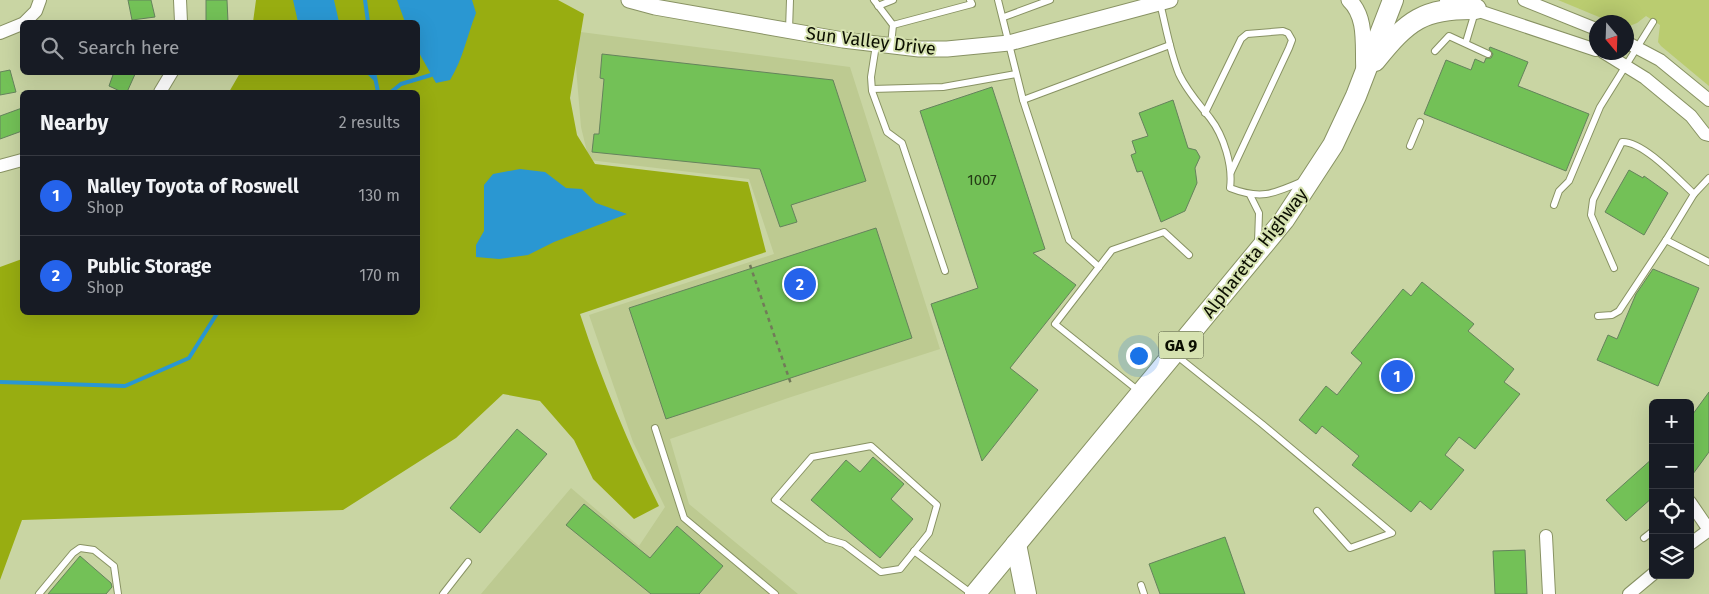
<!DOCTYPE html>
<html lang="en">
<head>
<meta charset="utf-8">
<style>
  :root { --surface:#171b24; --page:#20242c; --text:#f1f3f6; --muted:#9ea1a6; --line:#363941; --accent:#2563eb }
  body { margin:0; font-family:"Fira Sans",sans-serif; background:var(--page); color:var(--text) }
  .controls { position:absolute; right:15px; bottom:15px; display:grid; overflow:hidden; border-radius:8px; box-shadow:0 5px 20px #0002 }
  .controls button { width:45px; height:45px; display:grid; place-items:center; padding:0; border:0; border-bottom:1px solid var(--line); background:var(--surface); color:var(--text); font:25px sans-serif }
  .compass { position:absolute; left:1589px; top:15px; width:45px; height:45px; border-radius:50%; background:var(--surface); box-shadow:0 5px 20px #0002; rotate:161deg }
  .you { position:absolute; left:1138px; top:355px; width:18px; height:18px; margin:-12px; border:4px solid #fff; border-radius:50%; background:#1a73e8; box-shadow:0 0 0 8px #1a73e833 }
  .badge { display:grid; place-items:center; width:32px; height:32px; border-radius:50%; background:var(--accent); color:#fff; font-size:16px; font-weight:700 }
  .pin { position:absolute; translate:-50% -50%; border:2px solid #fff; box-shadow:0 1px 5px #0006 }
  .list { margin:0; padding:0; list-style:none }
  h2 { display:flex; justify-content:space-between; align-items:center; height:65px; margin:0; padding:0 20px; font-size:21px }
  h2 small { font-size:16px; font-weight:400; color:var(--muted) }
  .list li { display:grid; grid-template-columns:32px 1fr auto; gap:15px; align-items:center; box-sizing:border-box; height:80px; padding:0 20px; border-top:1px solid var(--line) }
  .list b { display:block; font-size:19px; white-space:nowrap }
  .list p { margin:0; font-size:16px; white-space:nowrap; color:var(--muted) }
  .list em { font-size:16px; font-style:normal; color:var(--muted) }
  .icon { flex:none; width:28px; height:28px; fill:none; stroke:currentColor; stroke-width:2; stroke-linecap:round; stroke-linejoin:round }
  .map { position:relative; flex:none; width:1709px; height:594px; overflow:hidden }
  .search { position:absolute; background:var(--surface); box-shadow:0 5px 20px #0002; left:20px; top:20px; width:400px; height:55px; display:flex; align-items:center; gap:12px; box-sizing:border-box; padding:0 18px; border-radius:8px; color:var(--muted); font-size:19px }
  .panel { position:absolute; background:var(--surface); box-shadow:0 5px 20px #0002; left:20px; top:90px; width:400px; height:225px; border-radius:8px }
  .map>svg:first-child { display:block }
  .built { fill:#bdca91 }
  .green { fill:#bacc70 }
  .forest { fill:#98ad11 }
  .water { fill:#2a97d2 }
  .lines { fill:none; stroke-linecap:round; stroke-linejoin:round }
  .stream { stroke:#2a97d2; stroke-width:4 }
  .building { fill:#73c157; stroke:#65835c }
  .service-casing { stroke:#889263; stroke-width:8 }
  .minor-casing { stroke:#889263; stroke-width:14 }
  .tertiary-casing { stroke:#889263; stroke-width:17 }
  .trunk-casing { stroke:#889263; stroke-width:22 }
  .path { stroke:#727a59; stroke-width:2.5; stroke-dasharray:4 4; stroke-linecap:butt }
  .service { stroke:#fff; stroke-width:6 }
  .minor { stroke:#fff; stroke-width:12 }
  .tertiary { stroke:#fff; stroke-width:15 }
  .trunk { stroke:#fff; stroke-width:20 }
  .labels { text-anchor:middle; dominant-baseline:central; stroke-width:4; stroke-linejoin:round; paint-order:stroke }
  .number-label { font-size:15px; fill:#253b16 }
  .shield { fill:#d6e2b0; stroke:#484e36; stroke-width:1 }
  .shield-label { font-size:16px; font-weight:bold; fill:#0b0e01 }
  .street-label { font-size:18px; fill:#0b0e01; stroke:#d6e2b0 }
</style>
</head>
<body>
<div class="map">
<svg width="1709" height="594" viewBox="0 0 1709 594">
  <rect width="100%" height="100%" fill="#c9d5a3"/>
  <path class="built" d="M 573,31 L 850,67 L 940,349 L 788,398 L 670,439 L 689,504 L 798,594 L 481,594 L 571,488 L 639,546 L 665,507 L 633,442 L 589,315 L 774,254 L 749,179 L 589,160 L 581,127 Z"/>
  <path class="green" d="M 1558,0 L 1709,0 L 1709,86 L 1661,46 L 1658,42 L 1660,25 L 1646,16 L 1637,23 L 1627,27 L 1626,22 L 1611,22 Z"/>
  <path class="forest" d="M 256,0 L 558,0 L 584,14 L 570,98 L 577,135 L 595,164 L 748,182 L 766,252 L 580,314 C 602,381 628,443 659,506 L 634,519 L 593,479 L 574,440 L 540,401 L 503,394 L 456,438 L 343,510 L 22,520 L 0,580 L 0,267 L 22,259 L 22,312 L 418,312 L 418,92 L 229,92 L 240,73 L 418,72 L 418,22 L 253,22 Z"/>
  <g class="water">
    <path d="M 293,0 L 334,0 L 339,22 L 298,22 Z"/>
    <path d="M 397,0 L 472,0 L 476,13 C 467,36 463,59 450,80 L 436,83 L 418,51 L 418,22 L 405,22 Z"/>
    <path d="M 520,169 L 545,172 L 566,188 L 582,189 L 596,203 L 627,214 L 554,242 L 528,255 L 499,259 L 476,257 L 476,245 L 484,231 L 484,185 L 493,174 Z"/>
  </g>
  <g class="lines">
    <g class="stream">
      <path d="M 365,0 L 368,22"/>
      <path d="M 368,72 L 375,79"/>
      <path d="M 374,72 L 378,92"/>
      <path d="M 391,92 L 401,84 L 431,75"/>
      <path d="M 0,382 L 125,386 L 189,358 L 218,312"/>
    </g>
  </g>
  <g class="building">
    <path d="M 128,0 L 151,0 L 155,17 L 132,20 Z"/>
    <path d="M 206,0 L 227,0 L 228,22 L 206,22 Z"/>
    <path d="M 1490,47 L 1528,62 L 1518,86 L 1589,114 L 1566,171 L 1424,114 L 1446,60 L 1471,70 L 1475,59 L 1484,63 L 1486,58 L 1491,58 L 1493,54 L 1489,49 Z"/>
    <path d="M 602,54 L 833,80 L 866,181 L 791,205 L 797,222 L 780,227 L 760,169 L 592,152 L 594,134 L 599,134 L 604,79 L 600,78 Z"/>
    <path d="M 10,70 L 16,92 L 0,95 L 0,72 Z"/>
    <path d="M 114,72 L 136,72 L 127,92 L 122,92 L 109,86 Z"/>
    <path d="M 992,87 L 1045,249 L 1033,253 L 1076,285 L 1010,368 L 1038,390 L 982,461 L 931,304 L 978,288 L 920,111 Z"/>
    <path d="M 1173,100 L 1188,148 L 1196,150 L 1200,157 L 1195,168 L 1197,183 L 1185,211 L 1161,222 L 1142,171 L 1137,172 L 1131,155 L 1136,153 L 1132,141 L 1148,136 L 1139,113 Z"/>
    <path d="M 22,108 L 22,131 L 0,139 L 0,116 Z"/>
    <path d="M 1629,170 L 1643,178 L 1644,176 L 1668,193 L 1644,235 L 1605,212 Z"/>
    <path d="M 876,228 L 912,338 L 666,419 L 629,308 Z"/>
    <path d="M 1653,269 L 1699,288 L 1658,386 L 1597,360 L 1608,335 L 1617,339 L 1636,294 Z"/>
    <path d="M 1422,282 L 1474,324 L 1468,331 L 1514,369 L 1504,382 L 1520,394 L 1475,449 L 1459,437 L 1445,455 L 1464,470 L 1431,510 L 1420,501 L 1411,512 L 1352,465 L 1359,456 L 1322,426 L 1316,434 L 1299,420 L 1326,386 L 1337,395 L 1362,363 L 1351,353 L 1403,289 L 1411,296 Z"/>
    <path d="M 1709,392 L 1709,452 L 1690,478 L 1690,418 Z"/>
    <path d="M 517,429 L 547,454 L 480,533 L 450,508 Z"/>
    <path d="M 873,457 L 904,484 L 891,499 L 913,519 L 880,558 L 811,500 L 846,460 L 860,472 Z"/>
    <path d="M 1653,458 L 1653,497 L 1626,521 L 1606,500 Z"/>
    <path d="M 584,504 L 650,558 L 677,526 L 723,566 L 699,594 L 651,594 L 566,525 Z"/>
    <path d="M 1225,537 L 1245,594 L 1160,594 L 1149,564 Z"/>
    <path d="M 1525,550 L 1527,594 L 1495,594 L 1493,551 Z"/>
    <path d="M 80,556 L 111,583 L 112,587 L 106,594 L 48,594 Z"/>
  </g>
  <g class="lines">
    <g class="service-casing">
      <g id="service">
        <path d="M 874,0 L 893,25 L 891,45"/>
        <path d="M 998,0 L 1023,100 L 1069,240 L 1099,267"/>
        <path d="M 1160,3 C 1166,27 1170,52 1179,74 C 1187,91 1199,104 1210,118 C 1224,136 1233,166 1230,188 C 1261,200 1273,194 1303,181"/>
        <path d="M 878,6 L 893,0"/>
        <path d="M 1004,17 L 1050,0"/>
        <path d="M 893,25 L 972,4 L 970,0"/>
        <path d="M 789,30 L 790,0"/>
        <path d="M 1466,42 L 1475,12"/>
        <path d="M 876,45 L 871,77 L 872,91 L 887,132 L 902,143 L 945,271"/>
        <path d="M 1435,51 L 1449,36 L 1488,54"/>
        <path d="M 872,89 L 943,87 L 1016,74"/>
        <path d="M 1023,100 L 1170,45"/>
        <path d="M 1205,113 L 1241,39 L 1247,34 L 1283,31 L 1288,33 L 1292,40 L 1289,48 L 1231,172"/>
        <path d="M 1410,146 L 1420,122"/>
        <path d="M 1250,195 L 1259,213 L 1258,242"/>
        <path d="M 1554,205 L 1559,191 L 1569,181 L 1600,107 L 1653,22"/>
        <path d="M 1666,240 L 1709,262"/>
        <path d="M 1614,268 L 1591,215 L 1593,200 L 1622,142 C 1643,141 1678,179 1694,194"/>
        <path d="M 1598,316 L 1612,315 L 1619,311 L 1666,240 L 1694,194 L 1709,178"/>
        <path d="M 1177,356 L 1262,424 L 1392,533 L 1350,548 L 1317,511"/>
        <path d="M 1140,392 L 1055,324 L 1112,250 L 1164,232 L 1189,255"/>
        <path d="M 655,428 L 684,518 L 775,594"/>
        <path d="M 871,446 L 937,505 L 929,533 L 900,569 L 881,572 L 844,544 L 827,539 L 775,500 L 812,457 Z"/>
        <path d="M 1644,538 L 1653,531"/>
        <path d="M 914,551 L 972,594"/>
        <path d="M 1141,585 L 1144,594"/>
        <path d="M 39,594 L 73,553 L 80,548 L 94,550 L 114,566 L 118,594"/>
        <path d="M 443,594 L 468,562"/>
      </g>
    </g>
    <g class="minor-casing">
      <g id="minor">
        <path d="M 180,0 L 181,22"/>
        <path d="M 1446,0 L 1596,50"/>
        <path d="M 1524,0 L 1596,29"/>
        <path d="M 25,22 L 36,11 L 40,0"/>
        <path d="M 0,33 L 22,24"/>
        <path d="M 1626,42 L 1660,60 L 1709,100"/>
        <path d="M 1603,52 L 1645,78 L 1691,116 L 1705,134 L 1709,135"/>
        <path d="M 160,92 L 172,72"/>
        <path d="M 0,166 L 22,160"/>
        <path d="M 1690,502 L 1709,530"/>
        <path d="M 1546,536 L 1549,594"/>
        <path d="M 1690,544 L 1709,530"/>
        <path d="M 1629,594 L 1653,574"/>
      </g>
    </g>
    <g class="tertiary-casing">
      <g id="tertiary">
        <path d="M 629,0 L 655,7 L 843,40 L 919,49 L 947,49 L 1009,43 L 1170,0"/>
        <path d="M 1349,0 C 1368,18 1362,48 1364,72"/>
      </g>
    </g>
    <g class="trunk-casing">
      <g id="trunk">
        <path d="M 1375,61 C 1408,20 1423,8 1476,9"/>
        <path d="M 1016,544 L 1026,594"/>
        <path d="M 975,594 L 1284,220 L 1333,145 L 1356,96 L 1393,0"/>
      </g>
    </g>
    <path class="path" d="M 750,265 L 791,384"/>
    <use href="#service" class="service"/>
    <use href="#minor" class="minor"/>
    <use href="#tertiary" class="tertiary"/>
    <use href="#trunk" class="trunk"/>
  </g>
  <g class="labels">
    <g class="number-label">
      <text x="982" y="180">1007</text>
    </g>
    <rect class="shield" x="1158.5" y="331.5" width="45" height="27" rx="4"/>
    <g class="shield-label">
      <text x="1181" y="345">GA 9</text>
    </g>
    <g class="street-label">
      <text transform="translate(871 41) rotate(7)">Sun Valley Drive</text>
      <text transform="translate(1255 253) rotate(-52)">Alpharetta Highway</text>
    </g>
  </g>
</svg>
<div class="controls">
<button>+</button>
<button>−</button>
<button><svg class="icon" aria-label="locate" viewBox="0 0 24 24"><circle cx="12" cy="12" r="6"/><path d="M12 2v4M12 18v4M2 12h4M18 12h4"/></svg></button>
<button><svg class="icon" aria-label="layers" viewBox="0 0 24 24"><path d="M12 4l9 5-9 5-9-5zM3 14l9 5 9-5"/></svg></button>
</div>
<svg class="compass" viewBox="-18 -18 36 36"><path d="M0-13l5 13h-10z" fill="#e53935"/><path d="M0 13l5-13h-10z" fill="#9ea1a6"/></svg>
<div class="you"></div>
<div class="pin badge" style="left:1397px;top:376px">1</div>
<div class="pin badge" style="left:800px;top:284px">2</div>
<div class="search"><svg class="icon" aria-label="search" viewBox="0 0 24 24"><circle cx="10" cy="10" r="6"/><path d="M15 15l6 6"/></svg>Search here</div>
<section class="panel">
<h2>Nearby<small>2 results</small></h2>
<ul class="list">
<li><span class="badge">1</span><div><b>Nalley Toyota of Roswell</b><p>Shop</p></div><em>130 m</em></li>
<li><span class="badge">2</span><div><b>Public Storage</b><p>Shop</p></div><em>170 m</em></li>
</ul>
</section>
</div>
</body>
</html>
